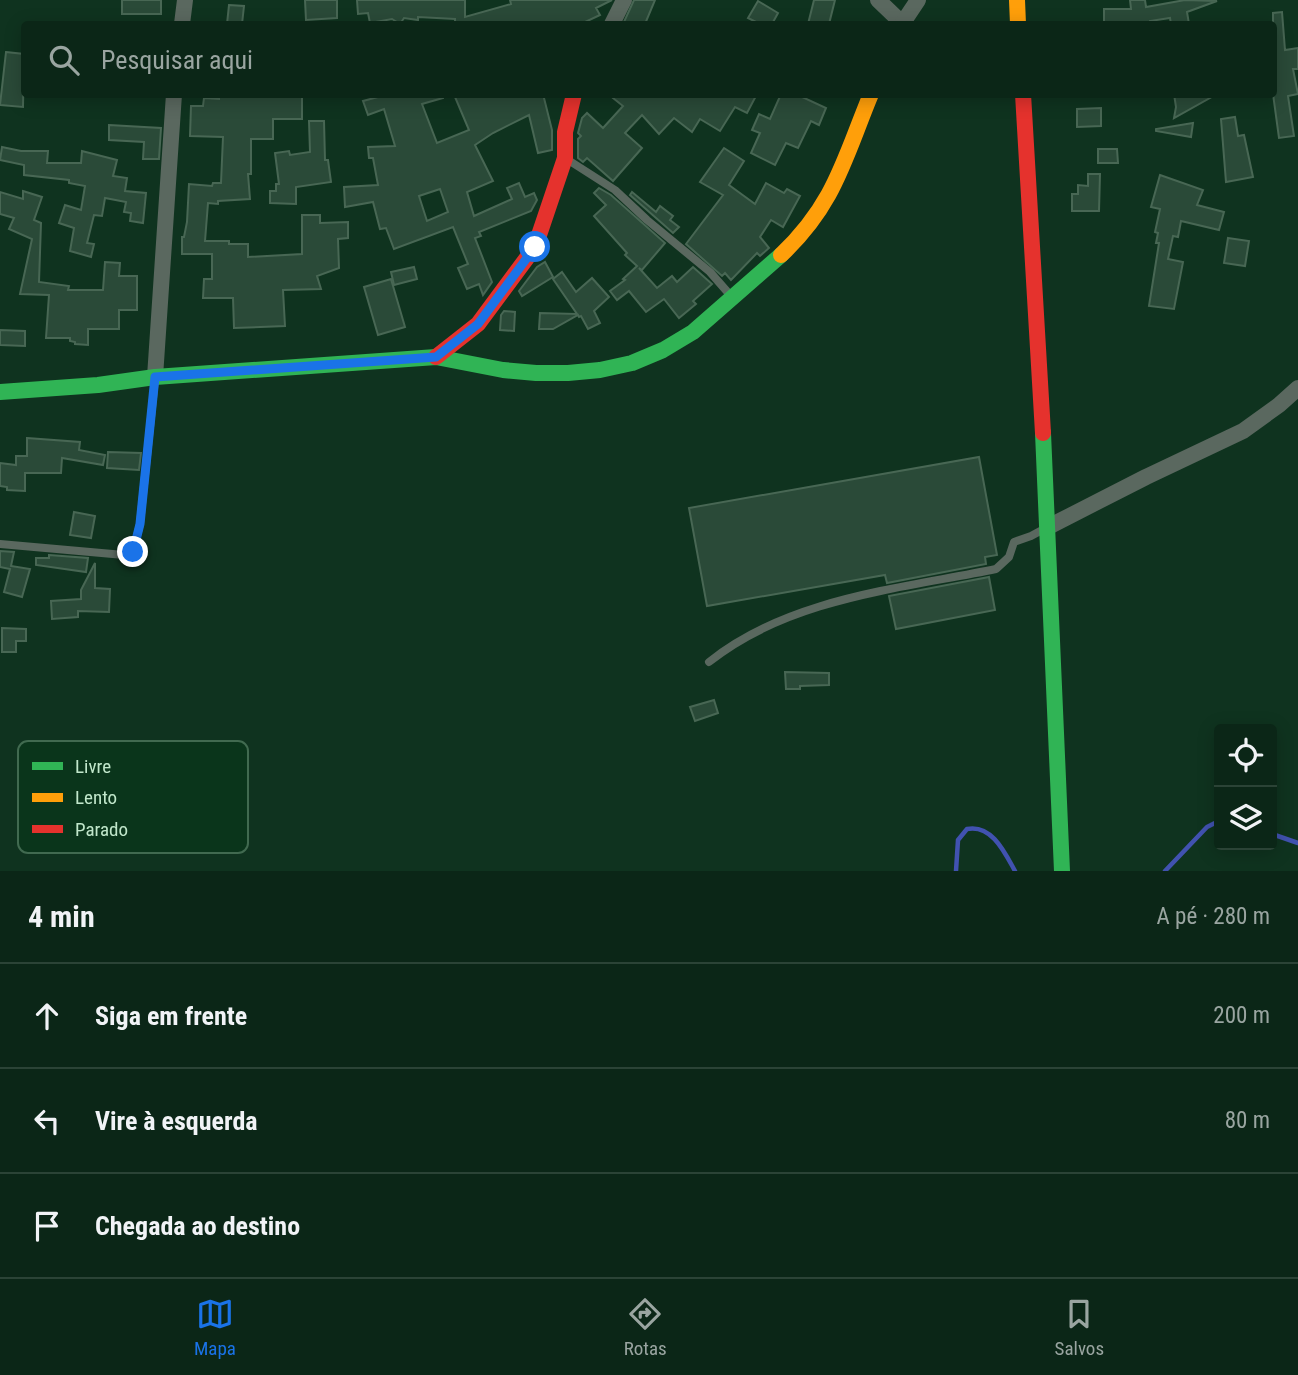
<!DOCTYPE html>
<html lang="pt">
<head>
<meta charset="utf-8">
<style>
  :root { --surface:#0b2617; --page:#193224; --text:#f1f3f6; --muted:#9aa5a1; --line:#2b4336; --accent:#1a73e8 }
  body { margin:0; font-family:"Roboto Condensed",sans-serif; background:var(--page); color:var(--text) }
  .controls { position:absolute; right:21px; bottom:21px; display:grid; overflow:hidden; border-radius:7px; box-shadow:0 4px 18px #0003 }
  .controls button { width:63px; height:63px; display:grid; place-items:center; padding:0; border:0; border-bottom:2px solid var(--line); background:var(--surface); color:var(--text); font:35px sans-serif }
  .stop { position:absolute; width:21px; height:21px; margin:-16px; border:5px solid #1a73e8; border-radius:50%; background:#fff }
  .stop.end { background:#1a73e8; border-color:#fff; box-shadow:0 2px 7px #0008 }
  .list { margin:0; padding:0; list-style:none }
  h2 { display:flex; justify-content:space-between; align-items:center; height:91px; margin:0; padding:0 28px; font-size:30px }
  h2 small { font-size:23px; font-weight:400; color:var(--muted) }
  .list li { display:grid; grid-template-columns:46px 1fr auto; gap:21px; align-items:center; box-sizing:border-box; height:105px; padding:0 28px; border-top:2px solid var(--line) }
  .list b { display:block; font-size:26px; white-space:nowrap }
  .list em { font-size:23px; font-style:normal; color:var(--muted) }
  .icon { flex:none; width:38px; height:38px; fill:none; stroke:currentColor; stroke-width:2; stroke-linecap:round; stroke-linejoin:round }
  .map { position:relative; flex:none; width:1298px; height:871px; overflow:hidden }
  .search { position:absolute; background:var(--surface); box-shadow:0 4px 18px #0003; left:21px; right:21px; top:21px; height:77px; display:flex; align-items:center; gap:18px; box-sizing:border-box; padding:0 24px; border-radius:7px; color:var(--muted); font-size:26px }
  .sheet { height:406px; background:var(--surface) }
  nav { display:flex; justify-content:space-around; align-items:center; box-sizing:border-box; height:98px; border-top:2px solid var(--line); background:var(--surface); font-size:19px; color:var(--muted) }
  nav a { display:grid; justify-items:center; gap:4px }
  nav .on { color:var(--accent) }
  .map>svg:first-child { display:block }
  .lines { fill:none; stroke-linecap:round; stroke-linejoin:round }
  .stream { stroke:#4152b0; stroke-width:4.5 }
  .building { fill:#2a4a38; stroke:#486754; stroke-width:2; fill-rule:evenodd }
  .lane { stroke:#5a685f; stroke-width:8 }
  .street { stroke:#5a685f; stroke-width:16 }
  .fast { stroke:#30b455; stroke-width:16 }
  .slow { stroke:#ff9f0a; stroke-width:16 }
  .jam { stroke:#e5322d; stroke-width:16 }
  .route { stroke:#1a73e8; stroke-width:9 }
  .key { fill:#0a351b; stroke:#416a50; stroke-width:2 }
  .key-label { font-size:19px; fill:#c1e7cb }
</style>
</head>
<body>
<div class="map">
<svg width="1298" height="871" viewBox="0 0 1298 871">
  <rect width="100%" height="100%" fill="#0f331f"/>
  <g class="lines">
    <g class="stream">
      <path d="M 1272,834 L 1298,843"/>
      <path d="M 956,871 L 958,840 L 967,829 C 992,824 1005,853 1015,871"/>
      <path d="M 1165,871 L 1207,827 L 1219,821"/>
    </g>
  </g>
  <g class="building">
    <rect x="122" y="0" width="39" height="14"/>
    <path d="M 305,0 L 337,0 L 337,18 L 306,20 Z"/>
    <path d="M 357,0 L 465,0 L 465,17 L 511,4 L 510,0 L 612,0 L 596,8 L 600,15 L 581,24 L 455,24 L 455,19 L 418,17 L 418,20 L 404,18 L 400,24 L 392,19 L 370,23 L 368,13 L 358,14 Z"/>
    <path d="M 634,0 L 655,0 L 645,24 L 623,24 Z"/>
    <path d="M 814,0 L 835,0 L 829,24 L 808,24 Z"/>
    <path d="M 1130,0 L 1145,0 L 1146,7 L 1185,0 L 1217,1 L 1187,12 L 1189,24 L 1171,24 L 1170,18 L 1150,21 L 1150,24 L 1104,24 L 1104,9 L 1131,9 Z"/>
    <path d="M 758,1 L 778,13 L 772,24 L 760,24 L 748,18 Z"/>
    <path d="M 229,5 L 244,6 L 242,24 L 227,24 Z"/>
    <path d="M 1282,12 L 1285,50 L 1298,48 L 1298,69 L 1293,69 L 1298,94 L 1288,96 L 1294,136 L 1279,138 L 1273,94 L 1273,13 Z"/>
    <path d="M 6,52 L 24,54 L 23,107 L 0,105 Z"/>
    <path d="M 219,94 L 302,94 L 302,119 L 273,119 L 273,139 L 251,139 L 251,174 L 248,174 L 250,199 L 218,201 L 218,204 L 208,203 L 205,241 L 229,241 L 229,244 L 248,244 L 248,257 L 302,254 L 302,215 L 320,215 L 320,223 L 348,222 L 348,238 L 338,239 L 339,268 L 317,276 L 321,289 L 283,290 L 285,326 L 234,328 L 233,298 L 203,298 L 204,279 L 212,279 L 212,254 L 182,254 L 182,237 L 184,237 L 187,222 L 189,184 L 212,186 L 213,183 L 221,183 L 223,137 L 190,136 L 191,106 L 203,106 L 204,98 L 219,99 Z"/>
    <path d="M 389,94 L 443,94 L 443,98 L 422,104 L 437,143 L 469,130 L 455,97 L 462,94 L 543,94 L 552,130 L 552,150 L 538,153 L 529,115 L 493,133 L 475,145 L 493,181 L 467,192 L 474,216 L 512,199 L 507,188 L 519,183 L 525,197 L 534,193 L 537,200 L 531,211 L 479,232 L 481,236 L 475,238 L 492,282 L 483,295 L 479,284 L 467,289 L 458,268 L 468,264 L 453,227 L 394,249 L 386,228 L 380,229 L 373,202 L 345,207 L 344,187 L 378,185 L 373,158 L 369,158 L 368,147 L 395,146 L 384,109 L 368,115 L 363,101 ZM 440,189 L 448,212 L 427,221 L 419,196 Z"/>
    <path d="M 608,94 L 757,94 L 747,113 L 735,107 L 720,131 L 700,119 L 692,132 L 674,118 L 659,134 L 642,115 L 625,133 L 642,148 L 613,181 L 587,158 L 583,162 L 578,158 L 578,139 L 581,136 L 578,133 L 582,118 L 587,113 L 603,128 L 623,106 Z"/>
    <path d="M 781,94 L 803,94 L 802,97 L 826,108 L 819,125 L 811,121 L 798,148 L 786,143 L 775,165 L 751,153 L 760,133 L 752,130 L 759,114 L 770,119 Z"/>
    <path d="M 1174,94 L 1217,94 L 1174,118 L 1176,107 Z"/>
    <path d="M 1101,108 L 1101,126 L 1077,127 L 1077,109 Z"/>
    <path d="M 1235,117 L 1238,136 L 1244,135 L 1253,177 L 1226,182 L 1221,119 Z"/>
    <path d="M 309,121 L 324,121 L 325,160 L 328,160 L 331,182 L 296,187 L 296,204 L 270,203 L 270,191 L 276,191 L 276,184 L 279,184 L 275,153 L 289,151 L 290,155 L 310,152 Z"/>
    <path d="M 1193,123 L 1191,137 L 1156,131 L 1156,129 Z"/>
    <path d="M 109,125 L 161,128 L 159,159 L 143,159 L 144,142 L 109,140 Z"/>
    <path d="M 2,147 L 21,151 L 48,151 L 47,163 L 81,163 L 82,151 L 117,160 L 113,176 L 127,178 L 125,191 L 146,193 L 143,223 L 130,221 L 131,213 L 124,212 L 126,202 L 105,198 L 102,216 L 94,215 L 87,243 L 94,244 L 91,257 L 70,251 L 74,228 L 59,223 L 65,205 L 81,210 L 85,186 L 69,183 L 69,180 L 24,175 L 24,165 L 0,160 Z"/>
    <path d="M 724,148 L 744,161 L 729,185 L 755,204 L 766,183 L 784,193 L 787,189 L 800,196 L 783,227 L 771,220 L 760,237 L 769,248 L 760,256 L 757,253 L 731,280 L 725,273 L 722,276 L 686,244 L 723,195 L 700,182 Z"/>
    <path d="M 1098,149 L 1117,149 L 1118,163 L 1098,163 Z"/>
    <path d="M 1088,174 L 1100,174 L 1099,211 L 1072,211 L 1072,194 L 1078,194 L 1078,185 L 1088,186 Z"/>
    <path d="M 1160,175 L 1203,190 L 1197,205 L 1224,212 L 1219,230 L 1181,221 L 1178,237 L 1173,236 L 1168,259 L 1183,262 L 1174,309 L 1149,306 L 1159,243 L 1156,243 L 1158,233 L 1155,232 L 1160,209 L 1151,207 Z"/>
    <path d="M 599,188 L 611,195 L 665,243 L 642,270 L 639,268 L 657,288 L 672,276 L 677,282 L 693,267 L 712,284 L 693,301 L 696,304 L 679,318 L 664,299 L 646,312 L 629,291 L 617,300 L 610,291 L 625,280 L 623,279 L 637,266 L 625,255 L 627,253 L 594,216 L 606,205 L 594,193 Z"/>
    <path d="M 23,191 L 42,197 L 34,220 L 41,223 L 39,282 L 69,286 L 68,290 L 103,290 L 105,262 L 120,263 L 119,276 L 137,276 L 137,310 L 119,310 L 119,329 L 88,329 L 88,345 L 75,344 L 75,342 L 70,341 L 70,338 L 46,338 L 49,295 L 20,294 L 32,239 L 9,229 L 14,218 L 0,214 L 0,192 L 23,199 Z"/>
    <path d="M 632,192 L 656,212 L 660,206 L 673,216 L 670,220 L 679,227 L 673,233 L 630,195 Z"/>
    <path d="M 1228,238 L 1249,241 L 1245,266 L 1224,263 Z"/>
    <path d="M 545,262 L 553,277 L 522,296 L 519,291 L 537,267 Z"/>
    <path d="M 414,267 L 417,279 L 394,285 L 391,272 Z"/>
    <path d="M 562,272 L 576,292 L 592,278 L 609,297 L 594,311 L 600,323 L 588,329 L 581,316 L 579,317 L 578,315 L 553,329 L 539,329 L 540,313 L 577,314 L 553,279 Z"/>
    <path d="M 391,279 L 405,327 L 378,335 L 364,287 Z"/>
    <path d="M 504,311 L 515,312 L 514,331 L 500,330 L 501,315 Z"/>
    <path d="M 0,330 L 25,331 L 25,346 L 0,345 Z"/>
    <path d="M 27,438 L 80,442 L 79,450 L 105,455 L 103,465 L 62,458 L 61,473 L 25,473 L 25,491 L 7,490 L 7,487 L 0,486 L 0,463 L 16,465 L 16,456 L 27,456 Z"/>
    <path d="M 108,452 L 141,453 L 139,470 L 107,468 Z"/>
    <path d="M 979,457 L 997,555 L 985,557 L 986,564 L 887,583 L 885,575 L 707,606 L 689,508 Z"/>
    <path d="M 74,512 L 95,516 L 91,538 L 70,535 Z"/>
    <path d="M 0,551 L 14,552 L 11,566 L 30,569 L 22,597 L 4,592 L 10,569 L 0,567 Z"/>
    <path d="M 49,555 L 88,558 L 86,572 L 36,565 L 36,558 L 49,558 Z"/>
    <path d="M 95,563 L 95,588 L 110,589 L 109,612 L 78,611 L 78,617 L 52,619 L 51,601 L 81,599 L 81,590 Z"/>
    <path d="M 989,577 L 995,610 L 896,629 L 889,596 Z"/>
    <path d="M 2,628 L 26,629 L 26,641 L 16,641 L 16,652 L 2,652 Z"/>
    <path d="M 785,672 L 829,673 L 829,685 L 800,686 L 800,689 L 786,689 Z"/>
    <path d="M 714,700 L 718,713 L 695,721 L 690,707 Z"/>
  </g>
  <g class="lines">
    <g class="lane">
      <path d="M 565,158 L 615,190 L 647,220 L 710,272 L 731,296"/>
      <path d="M 0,544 L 124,555 L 133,552 L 140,524 L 155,379"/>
      <path d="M 709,662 C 789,598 899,589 996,569 L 1009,557 L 1014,542 L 1031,536 L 1044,529"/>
    </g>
    <g class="street">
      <path d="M 878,0 L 903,24"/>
      <path d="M 182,24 L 185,0"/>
      <path d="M 612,24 L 624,0"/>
      <path d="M 902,24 L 918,0"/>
      <path d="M 155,377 L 174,94"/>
      <path d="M 1048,527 L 1146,477 L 1243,431 L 1279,405 L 1298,388"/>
    </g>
    <g class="fast">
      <path d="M 0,392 L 98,385 L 155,377 L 436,357 L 503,370 L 536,373 L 568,373 L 600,370 L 632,363 L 663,350 L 693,332 L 781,255"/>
      <path d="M 1043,433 L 1062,871"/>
    </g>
    <g class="slow">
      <path d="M 1017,0 L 1018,24"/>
      <path d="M 781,255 C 835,204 844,159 871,94"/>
    </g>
    <g class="jam">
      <path d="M 1023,94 L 1043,433"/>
      <path d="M 436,357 L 478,324 L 535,247 L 565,158 L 565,132 L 574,94"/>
    </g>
  </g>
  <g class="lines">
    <path class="route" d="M 133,552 L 140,524 L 155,377 L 436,357 L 478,324 L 535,247"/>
  </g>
  <rect x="18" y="741" width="230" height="112" rx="10" class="key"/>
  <rect x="32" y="762" width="31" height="8" fill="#30b455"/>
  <rect x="32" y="793" width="31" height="9" fill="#ff9f0a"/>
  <rect x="32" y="825" width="31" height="8" fill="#e5322d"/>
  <g class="key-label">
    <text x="75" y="773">Livre</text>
    <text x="75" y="804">Lento</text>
    <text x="75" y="836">Parado</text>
  </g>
</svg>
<div class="controls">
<button><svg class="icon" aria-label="locate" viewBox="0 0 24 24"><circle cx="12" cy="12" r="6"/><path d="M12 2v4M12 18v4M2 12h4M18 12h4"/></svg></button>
<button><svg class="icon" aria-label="layers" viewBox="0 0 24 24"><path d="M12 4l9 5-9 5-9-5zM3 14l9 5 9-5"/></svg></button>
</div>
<div class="stop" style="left:535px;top:247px"></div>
<div class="stop end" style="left:133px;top:552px"></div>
<div class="search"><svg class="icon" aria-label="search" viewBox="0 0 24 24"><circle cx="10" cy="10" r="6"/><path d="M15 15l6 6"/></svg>Pesquisar aqui</div>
</div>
<section class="sheet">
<h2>4 min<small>A pé · 280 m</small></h2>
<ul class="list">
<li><svg class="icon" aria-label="ahead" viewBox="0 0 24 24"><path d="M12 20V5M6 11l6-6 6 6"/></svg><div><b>Siga em frente</b></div><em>200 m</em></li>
<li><svg class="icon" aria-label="left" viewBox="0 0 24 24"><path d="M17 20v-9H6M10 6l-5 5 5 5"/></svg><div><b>Vire à esquerda</b></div><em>80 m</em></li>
<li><svg class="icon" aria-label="arrive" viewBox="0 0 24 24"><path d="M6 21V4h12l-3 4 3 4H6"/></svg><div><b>Chegada ao destino</b></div></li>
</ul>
</section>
<nav>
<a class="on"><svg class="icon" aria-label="map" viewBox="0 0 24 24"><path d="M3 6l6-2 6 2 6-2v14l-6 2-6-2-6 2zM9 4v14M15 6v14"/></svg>Mapa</a>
<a><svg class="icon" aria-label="directions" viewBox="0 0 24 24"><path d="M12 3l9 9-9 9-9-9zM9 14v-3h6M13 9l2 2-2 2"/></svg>Rotas</a>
<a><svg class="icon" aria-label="saved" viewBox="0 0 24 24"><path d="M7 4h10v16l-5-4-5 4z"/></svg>Salvos</a>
</nav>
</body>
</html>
